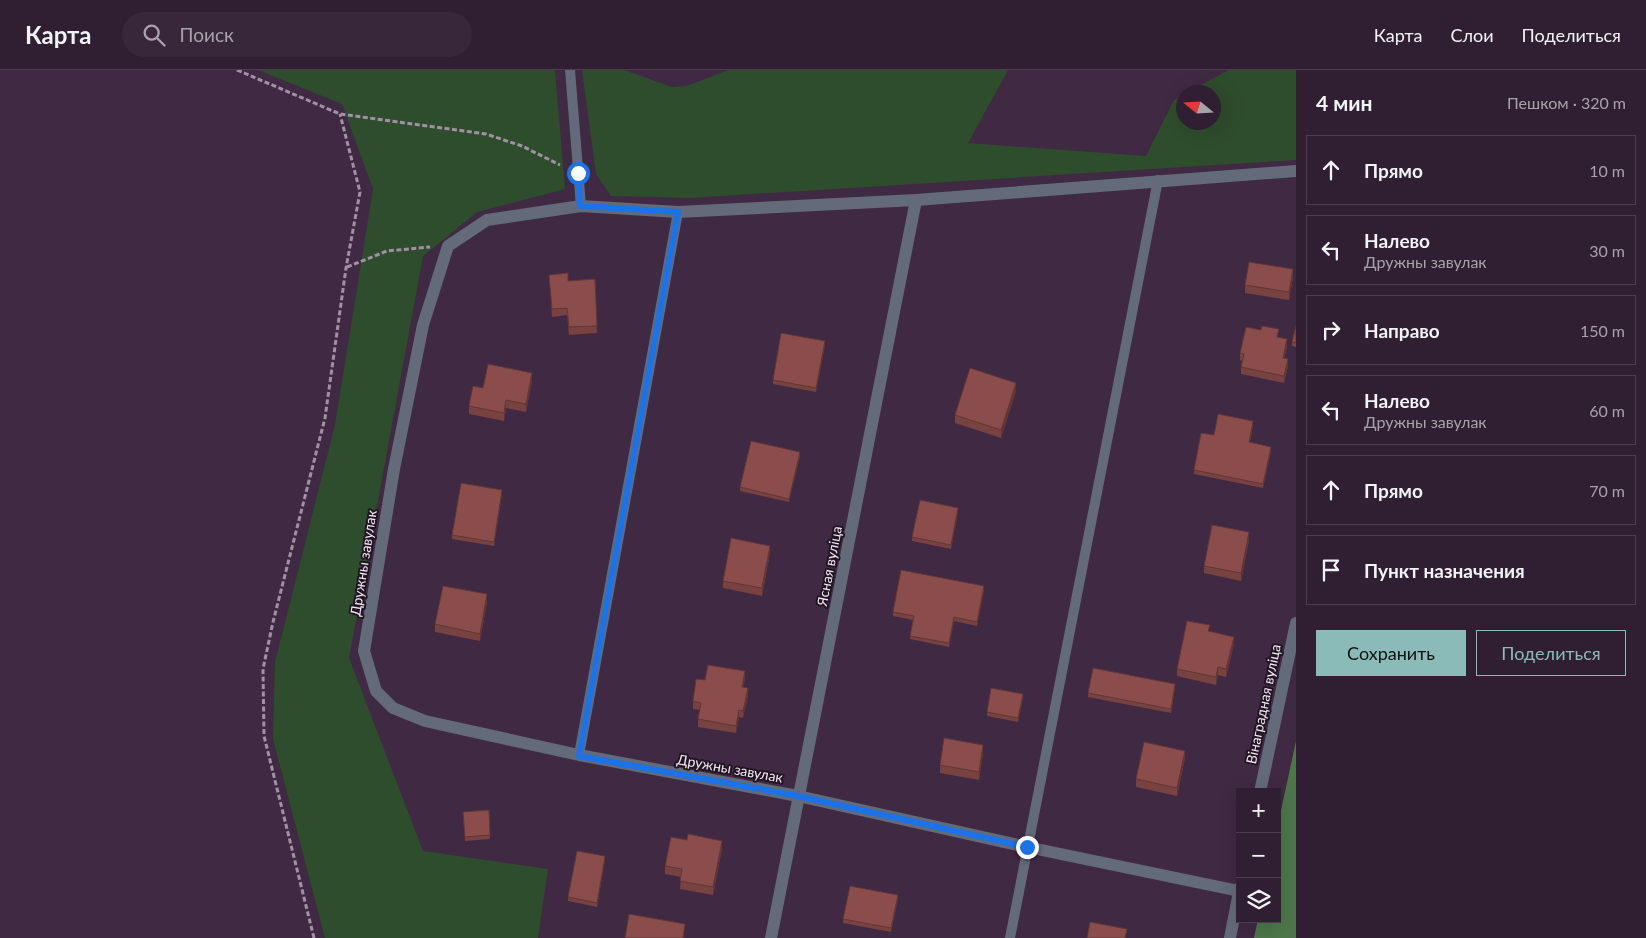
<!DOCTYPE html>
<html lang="ru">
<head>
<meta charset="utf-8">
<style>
  :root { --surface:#301f32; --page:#38273a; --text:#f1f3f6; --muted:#a8a2ac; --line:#4b3d4d; --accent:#8bbbb9 }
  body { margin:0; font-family:Lato,sans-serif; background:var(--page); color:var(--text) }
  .controls { position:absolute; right:15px; bottom:15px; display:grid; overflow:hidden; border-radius:0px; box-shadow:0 5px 20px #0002 }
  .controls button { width:45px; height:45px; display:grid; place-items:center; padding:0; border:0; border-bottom:1px solid var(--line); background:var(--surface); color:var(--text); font:25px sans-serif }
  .compass { position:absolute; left:1176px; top:15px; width:45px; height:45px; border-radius:50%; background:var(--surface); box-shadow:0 5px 20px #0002; rotate:288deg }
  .stop { position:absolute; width:15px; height:15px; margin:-11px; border:4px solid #1a73e8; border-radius:50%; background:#fff }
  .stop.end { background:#1a73e8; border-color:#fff; box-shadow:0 1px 5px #0008 }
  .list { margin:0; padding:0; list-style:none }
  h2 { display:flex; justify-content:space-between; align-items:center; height:65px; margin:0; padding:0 20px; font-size:21px }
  h2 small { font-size:16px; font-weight:400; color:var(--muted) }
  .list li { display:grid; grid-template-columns:32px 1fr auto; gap:15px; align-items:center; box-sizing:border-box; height:70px; margin:0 10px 10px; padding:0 10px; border:1px solid var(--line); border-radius:0px }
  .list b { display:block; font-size:19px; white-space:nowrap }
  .list p { margin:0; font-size:16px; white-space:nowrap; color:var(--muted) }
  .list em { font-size:16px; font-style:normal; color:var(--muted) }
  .actions { display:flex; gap:10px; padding:15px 20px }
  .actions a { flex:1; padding:11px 0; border:1px solid var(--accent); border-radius:0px; text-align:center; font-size:18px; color:var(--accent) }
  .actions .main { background:var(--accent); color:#111 }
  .icon { flex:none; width:28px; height:28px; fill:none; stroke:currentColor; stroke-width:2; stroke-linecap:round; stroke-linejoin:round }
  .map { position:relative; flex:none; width:1296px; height:868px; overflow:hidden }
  header { display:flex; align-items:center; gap:30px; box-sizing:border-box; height:70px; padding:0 25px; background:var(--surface); border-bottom:1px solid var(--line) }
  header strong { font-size:24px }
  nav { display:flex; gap:28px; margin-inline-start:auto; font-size:18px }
  .search { width:350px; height:45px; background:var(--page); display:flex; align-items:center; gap:12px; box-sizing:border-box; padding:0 18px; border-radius:28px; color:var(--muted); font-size:19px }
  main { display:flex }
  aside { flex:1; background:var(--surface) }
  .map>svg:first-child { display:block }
  .green { fill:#2e4d2c }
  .forest { fill:#4d774a }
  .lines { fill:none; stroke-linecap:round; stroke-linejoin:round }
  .path { stroke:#a390a6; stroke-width:3; stroke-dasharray:5 2.5; stroke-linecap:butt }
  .lane { stroke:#636a79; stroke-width:10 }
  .street { stroke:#636a79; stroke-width:12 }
  .wall { fill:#784240 }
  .shaded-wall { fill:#613634 }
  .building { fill:#8b4d4b; stroke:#613634 }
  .route { stroke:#1a73e8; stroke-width:6 }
  .labels { text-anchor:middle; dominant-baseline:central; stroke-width:4; stroke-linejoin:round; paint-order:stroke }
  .street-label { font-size:14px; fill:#f6e7f8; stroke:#211622 }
</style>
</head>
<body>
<header>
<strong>Карта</strong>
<div class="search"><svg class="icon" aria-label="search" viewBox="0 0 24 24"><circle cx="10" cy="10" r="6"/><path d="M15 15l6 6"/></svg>Поиск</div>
<nav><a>Карта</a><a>Слои</a><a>Поделиться</a></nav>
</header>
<main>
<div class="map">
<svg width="1296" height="868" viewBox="0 0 1296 868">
  <rect width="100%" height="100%" fill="#402943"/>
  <g class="green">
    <path d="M 258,0 L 555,0 L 565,119 L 477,142 L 423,186 L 349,588 L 423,781 L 548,799 L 538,868 L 325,868 L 273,669 L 275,592 L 335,355 L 373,119 L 342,34 Z"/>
    <path d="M 582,0 L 624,0 L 672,17 L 687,16 L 728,0 L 1008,0 L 968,73 L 1146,86 L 1174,30 L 1183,25 L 1184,52 L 1214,52 L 1214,22 L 1188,22 L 1229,0 L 1296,0 L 1296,90 L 690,128 L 611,126 L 596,104 Z"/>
  </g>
  <path class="forest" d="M 1296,671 L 1296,868 L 1254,868 L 1258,849 L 1277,849 L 1277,759 Z"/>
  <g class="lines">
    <g class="path">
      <path d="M 237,0 L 340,44 L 486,64 L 522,76 L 560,95"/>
      <path d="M 347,197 L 387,181 L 430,177"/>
      <path d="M 314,868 L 264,666 L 263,599 L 273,552 L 325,348 L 346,198 L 360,122 L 340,44"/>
    </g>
    <g class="lane">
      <path d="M 570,0 L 581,136"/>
      <path d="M 579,685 L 678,142"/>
      <path d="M 1010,868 L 1158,110"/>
    </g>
    <g class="street">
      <path d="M 1260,722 L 1296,553"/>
      <path d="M 1239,821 L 1027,777 L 798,726 L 579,685 L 425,651 L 393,638 L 376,621 L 364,581 L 394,399 L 423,255 L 448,176 L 487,150 L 581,136 L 678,142 L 916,130 L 1296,101"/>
      <path d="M 771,868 L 916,130"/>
      <path d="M 1230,868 L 1240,817"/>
    </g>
  </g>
  <g class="wall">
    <path d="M 549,205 L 568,211 L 595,209 L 597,263 L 569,265 L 567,245 L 552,247 Z"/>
    <path d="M 1293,207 L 1289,230 L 1245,223 L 1245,215 Z"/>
    <path d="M 1296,256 L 1296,277 L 1292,276 L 1292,272 Z"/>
    <path d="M 1278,267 L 1287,277 L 1284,288 L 1288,296 L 1284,313 L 1241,304 L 1241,297 L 1242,291 L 1240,290 L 1240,283 Z"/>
    <path d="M 825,275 L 816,322 L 773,314 L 773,310 Z"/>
    <path d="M 532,311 L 526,342 L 506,338 L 504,351 L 469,344 L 469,336 Z"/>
    <path d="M 1016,321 L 1001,368 L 955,353 L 955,345 Z"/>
    <path d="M 1253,355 L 1250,372 L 1271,381 L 1263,418 L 1194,404 L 1194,400 L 1214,365 Z"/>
    <path d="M 800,386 L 789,432 L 740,421 L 740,417 Z"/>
    <path d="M 502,424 L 494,476 L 452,469 L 452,465 Z"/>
    <path d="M 958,442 L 951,479 L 912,471 L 912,467 Z"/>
    <path d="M 1249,470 L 1241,511 L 1204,503 L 1204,496 Z"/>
    <path d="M 770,483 L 762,526 L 723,518 L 723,511 Z"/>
    <path d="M 984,520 L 977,556 L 954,551 L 949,577 L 910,569 L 910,566 L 913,550 L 893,546 L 893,542 Z"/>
    <path d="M 487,532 L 480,571 L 435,562 L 435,554 Z"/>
    <path d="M 1210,561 L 1234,574 L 1226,607 L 1218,605 L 1216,615 L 1177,606 L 1177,599 Z"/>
    <path d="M 745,609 L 743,617 L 748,625 L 743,648 L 739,647 L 736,663 L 698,657 L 698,649 L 700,640 L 693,639 L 693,631 L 705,610 Z"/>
    <path d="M 1175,618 L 1171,643 L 1088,627 L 1088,623 Z"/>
    <path d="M 1023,628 L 1018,652 L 987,646 L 987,642 Z"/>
    <path d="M 983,683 L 979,710 L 940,703 L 940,695 Z"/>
    <path d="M 1185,688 L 1177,726 L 1136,717 L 1136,709 Z"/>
    <path d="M 489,740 L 490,769 L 465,771 L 463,742 Z"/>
    <path d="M 722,779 L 713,825 L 680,819 L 681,807 L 665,804 L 665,796 Z"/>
    <path d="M 605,790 L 597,837 L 568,831 L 568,827 Z"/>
    <path d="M 898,829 L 891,862 L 843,853 L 843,849 Z"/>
  </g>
  <g class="shaded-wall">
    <path d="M 1293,199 L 1293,207 L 1289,230 L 1289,222 Z"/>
    <path d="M 1287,269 L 1287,277 L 1283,295 L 1283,288 Z"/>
    <path d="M 825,271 L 825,275 L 816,322 L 816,318 Z"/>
    <path d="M 1288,289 L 1288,296 L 1284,313 L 1284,306 Z"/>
    <path d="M 532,303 L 532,311 L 526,342 L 526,334 Z"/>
    <path d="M 1016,313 L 1016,321 L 1001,368 L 1001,360 Z"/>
    <path d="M 506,330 L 506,338 L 504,351 L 504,343 Z"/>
    <path d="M 1271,377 L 1271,381 L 1263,418 L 1263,414 Z"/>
    <path d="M 800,382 L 800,386 L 789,432 L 789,429 Z"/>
    <path d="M 502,420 L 502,424 L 494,476 L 494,472 Z"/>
    <path d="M 958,438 L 958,442 L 951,479 L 951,475 Z"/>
    <path d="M 1249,462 L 1249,470 L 1241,511 L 1241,503 Z"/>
    <path d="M 770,476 L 770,483 L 762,526 L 762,518 Z"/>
    <path d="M 984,516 L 984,520 L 977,556 L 977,552 Z"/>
    <path d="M 487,524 L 487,532 L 480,571 L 480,564 Z"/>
    <path d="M 954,547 L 954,551 L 949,577 L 949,573 Z"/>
    <path d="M 1234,567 L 1234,574 L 1226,607 L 1226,599 Z"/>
    <path d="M 1218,597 L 1218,605 L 1216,615 L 1216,607 Z"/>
    <path d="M 745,601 L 745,609 L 742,624 L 742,617 Z"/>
    <path d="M 1175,614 L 1175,618 L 1171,643 L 1171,639 Z"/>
    <path d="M 748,618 L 748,625 L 743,648 L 743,641 Z"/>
    <path d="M 1023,624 L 1023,628 L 1018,652 L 1018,648 Z"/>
    <path d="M 739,640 L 739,647 L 736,663 L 736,656 Z"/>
    <path d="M 983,675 L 983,683 L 979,710 L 979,702 Z"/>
    <path d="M 1185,681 L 1185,688 L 1177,726 L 1177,718 Z"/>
    <path d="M 722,771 L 722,779 L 713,825 L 713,817 Z"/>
    <path d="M 605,786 L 605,790 L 597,837 L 597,833 Z"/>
    <path d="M 898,825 L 898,829 L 891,862 L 891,858 Z"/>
  </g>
  <g class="building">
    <path d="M 1249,192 L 1293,199 L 1289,222 L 1245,215 Z"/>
    <path d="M 568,203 L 568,211 L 595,209 L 597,256 L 569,257 L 567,238 L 552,239 L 549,205 Z"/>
    <path d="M 1262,256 L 1279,259 L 1277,267 L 1287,269 L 1283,288 L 1288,289 L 1284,306 L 1241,297 L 1244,284 L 1240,283 L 1246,257 L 1261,260 Z"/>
    <path d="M 1296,256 L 1296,273 L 1292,272 Z"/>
    <path d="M 781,263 L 825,271 L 816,318 L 773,310 Z"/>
    <path d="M 488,294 L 532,303 L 526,334 L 506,330 L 504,343 L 469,336 L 473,316 L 483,318 Z"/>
    <path d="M 970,298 L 1016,313 L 1001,360 L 955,345 Z"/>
    <path d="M 1218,344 L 1253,351 L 1249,372 L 1271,377 L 1263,414 L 1194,400 L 1201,363 L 1214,365 Z"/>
    <path d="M 751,371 L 800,382 L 789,429 L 740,417 Z"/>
    <path d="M 461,413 L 502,420 L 494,472 L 452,465 Z"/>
    <path d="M 920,430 L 958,438 L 951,475 L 912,467 Z"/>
    <path d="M 1212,455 L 1249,462 L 1241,503 L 1204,496 Z"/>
    <path d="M 731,468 L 770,476 L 762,518 L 723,511 Z"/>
    <path d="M 901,500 L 984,516 L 977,552 L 954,547 L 949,573 L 910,566 L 914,546 L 893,542 Z"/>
    <path d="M 443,516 L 487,524 L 480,564 L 435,554 Z"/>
    <path d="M 1187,551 L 1210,555 L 1208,561 L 1234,567 L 1226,599 L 1218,597 L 1216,607 L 1177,599 Z"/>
    <path d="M 708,595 L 745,601 L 742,617 L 748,618 L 743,641 L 739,640 L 736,656 L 698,649 L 701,633 L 693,631 L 696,609 L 705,610 Z"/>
    <path d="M 1093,598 L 1175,614 L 1171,639 L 1088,623 Z"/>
    <path d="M 991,618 L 1023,624 L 1018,648 L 987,642 Z"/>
    <path d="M 944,668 L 983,675 L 979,702 L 940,695 Z"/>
    <path d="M 1144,672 L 1185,681 L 1177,718 L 1136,709 Z"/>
    <path d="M 489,740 L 490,765 L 465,767 L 463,742 Z"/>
    <path d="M 688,764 L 722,771 L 713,817 L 680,811 L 682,799 L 665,796 L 671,767 L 687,770 Z"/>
    <path d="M 577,781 L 605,786 L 597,833 L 568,827 Z"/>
    <path d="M 850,816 L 898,825 L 891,858 L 843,849 Z"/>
    <path d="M 629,844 L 685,854 L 683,868 L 625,868 Z"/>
    <path d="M 1090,852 L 1127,859 L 1125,868 L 1087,868 Z"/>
  </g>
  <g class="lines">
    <path class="route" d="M 578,103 L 580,136 L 678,142 L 579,686 L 798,726 L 1027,777"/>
  </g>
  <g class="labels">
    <g class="street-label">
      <text transform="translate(363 493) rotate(-81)">Дружны завулак</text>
      <text transform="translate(829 496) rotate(-79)">Ясная вуліца</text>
      <text transform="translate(1263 634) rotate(-78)">Вінаградная вуліца</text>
      <text transform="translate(730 698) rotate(10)">Дружны завулак</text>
    </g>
  </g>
</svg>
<div class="controls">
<button>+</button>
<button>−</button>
<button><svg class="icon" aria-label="layers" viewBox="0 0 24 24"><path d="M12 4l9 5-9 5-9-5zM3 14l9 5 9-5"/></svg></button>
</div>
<svg class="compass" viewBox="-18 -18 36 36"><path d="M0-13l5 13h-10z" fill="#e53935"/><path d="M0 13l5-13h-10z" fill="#a8a2ac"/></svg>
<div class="stop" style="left:578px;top:103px"></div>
<div class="stop end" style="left:1027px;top:777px"></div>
</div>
<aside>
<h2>4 мин<small>Пешком · 320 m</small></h2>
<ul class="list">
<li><svg class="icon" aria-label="ahead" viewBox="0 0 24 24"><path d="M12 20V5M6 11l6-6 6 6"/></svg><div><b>Прямо</b></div><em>10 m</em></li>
<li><svg class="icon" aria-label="left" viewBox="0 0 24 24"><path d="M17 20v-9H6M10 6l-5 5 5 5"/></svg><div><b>Налево</b><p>Дружны завулак</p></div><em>30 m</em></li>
<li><svg class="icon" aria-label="right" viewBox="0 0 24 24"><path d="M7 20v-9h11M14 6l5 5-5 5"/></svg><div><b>Направо</b></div><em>150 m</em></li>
<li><svg class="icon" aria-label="left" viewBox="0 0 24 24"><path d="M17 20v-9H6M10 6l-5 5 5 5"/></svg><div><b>Налево</b><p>Дружны завулак</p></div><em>60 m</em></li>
<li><svg class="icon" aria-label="ahead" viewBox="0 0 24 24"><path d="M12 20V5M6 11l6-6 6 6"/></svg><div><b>Прямо</b></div><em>70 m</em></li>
<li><svg class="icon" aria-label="arrive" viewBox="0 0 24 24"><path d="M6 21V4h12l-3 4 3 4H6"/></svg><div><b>Пункт назначения</b></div></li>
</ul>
<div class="actions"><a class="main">Сохранить</a><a>Поделиться</a></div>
</aside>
</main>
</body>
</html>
